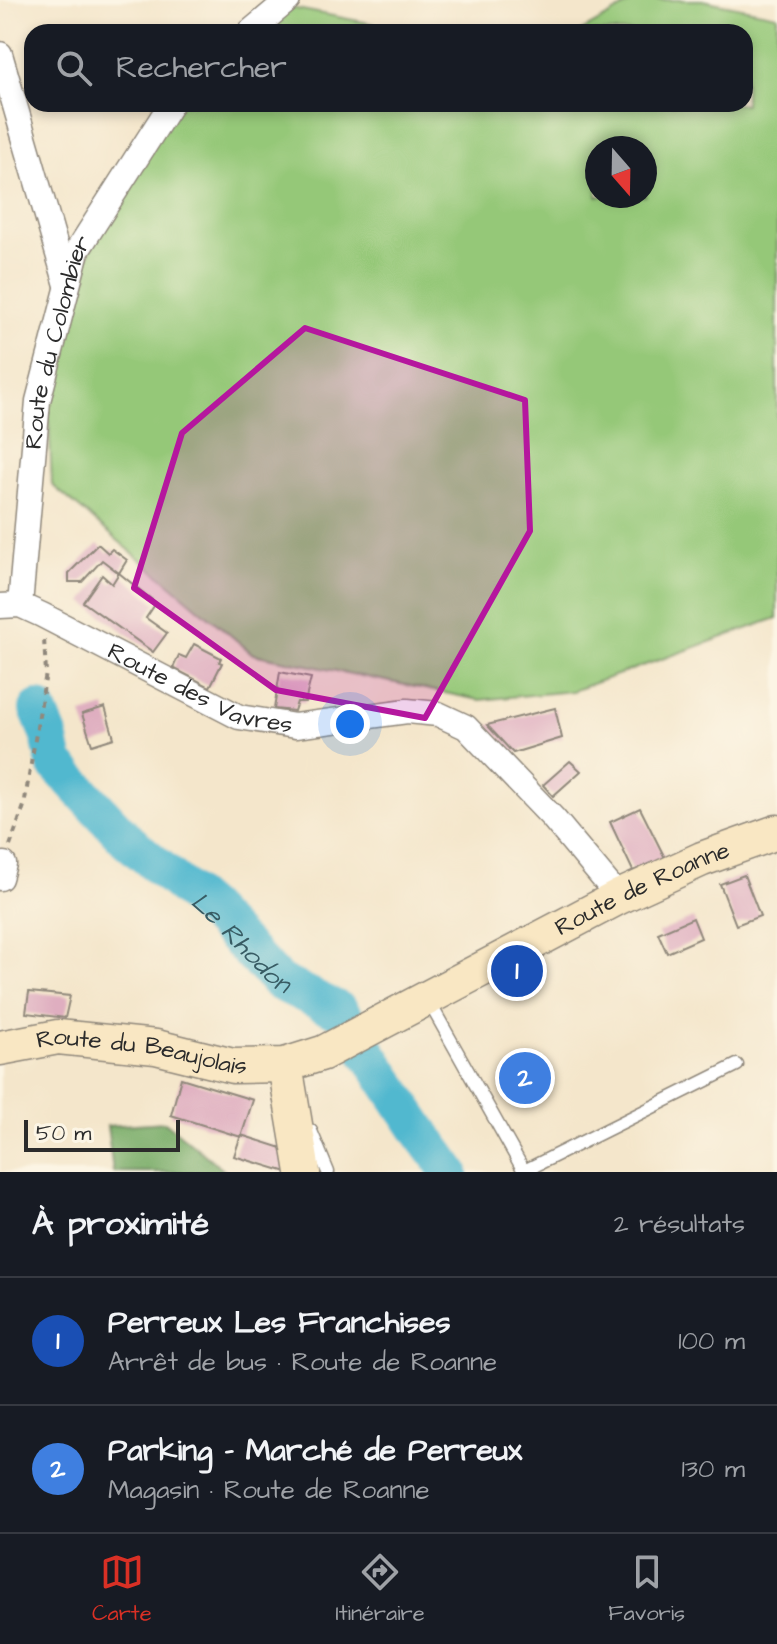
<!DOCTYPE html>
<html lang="fr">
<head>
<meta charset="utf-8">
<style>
  :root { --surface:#171b24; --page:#20242c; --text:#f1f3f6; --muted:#9ea1a6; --line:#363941; --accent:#d93025 }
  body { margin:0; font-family:"Architects Daughter",sans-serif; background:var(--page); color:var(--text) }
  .compass { position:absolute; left:585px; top:136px; width:72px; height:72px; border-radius:50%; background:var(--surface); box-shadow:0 4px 12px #0003; rotate:160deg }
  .scale { position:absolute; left:24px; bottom:20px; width:156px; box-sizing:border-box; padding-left:8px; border:4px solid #2b2b2b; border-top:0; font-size:22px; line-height:28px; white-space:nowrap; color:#2b2b2b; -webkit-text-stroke:6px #fcf5e5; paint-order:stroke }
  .you { position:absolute; left:350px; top:724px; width:28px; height:28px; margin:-20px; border:6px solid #fff; border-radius:50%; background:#1a73e8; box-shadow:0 0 0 12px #1a73e833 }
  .badge { display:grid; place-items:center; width:52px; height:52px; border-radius:50%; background:var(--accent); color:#fff; font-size:26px; font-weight:700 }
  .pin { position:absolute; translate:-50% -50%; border:4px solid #fff; box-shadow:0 2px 8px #0006 }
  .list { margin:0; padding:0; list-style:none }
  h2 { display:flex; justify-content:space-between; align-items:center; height:104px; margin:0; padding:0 32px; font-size:34px }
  h2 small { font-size:26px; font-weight:400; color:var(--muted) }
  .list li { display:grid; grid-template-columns:52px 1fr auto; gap:24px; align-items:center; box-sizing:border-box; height:128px; padding:0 32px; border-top:2px solid var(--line) }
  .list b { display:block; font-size:30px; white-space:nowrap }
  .list p { margin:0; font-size:26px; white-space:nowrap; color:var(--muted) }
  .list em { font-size:26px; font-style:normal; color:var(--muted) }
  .icon { flex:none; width:44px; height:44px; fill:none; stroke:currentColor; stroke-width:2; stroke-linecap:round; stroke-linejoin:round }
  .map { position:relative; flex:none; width:777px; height:1172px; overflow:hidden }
  .search { position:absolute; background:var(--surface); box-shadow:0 4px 12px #0003; left:24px; right:24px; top:24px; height:88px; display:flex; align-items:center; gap:20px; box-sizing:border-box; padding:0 28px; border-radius:24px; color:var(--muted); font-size:30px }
  .sheet { height:360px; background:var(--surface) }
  nav { display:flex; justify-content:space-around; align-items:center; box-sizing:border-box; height:112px; border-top:2px solid var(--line); background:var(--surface); font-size:22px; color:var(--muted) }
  nav a { display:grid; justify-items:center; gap:4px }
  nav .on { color:var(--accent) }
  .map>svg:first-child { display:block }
  .green { fill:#95c878; stroke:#607a52; stroke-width:2; fill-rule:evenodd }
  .forest { fill:#78ac68; stroke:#526c4a; stroke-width:2 }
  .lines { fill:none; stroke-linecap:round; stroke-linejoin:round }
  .river { stroke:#51b8cf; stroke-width:38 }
  .building { fill:#dfaec0 }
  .lane-casing { stroke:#90887b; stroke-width:15 }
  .street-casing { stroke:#90887b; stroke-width:27 }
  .secondary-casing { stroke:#90887b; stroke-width:37 }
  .path { stroke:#90887b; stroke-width:4; stroke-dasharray:6 6; stroke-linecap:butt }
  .lane { stroke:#fff; stroke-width:12 }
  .street { stroke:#fff; stroke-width:24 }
  .secondary { stroke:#f9e7c3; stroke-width:34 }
  .marked { fill:#b5179e; fill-opacity:0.2; stroke:#b5179e; stroke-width:6; stroke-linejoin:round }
  .labels { text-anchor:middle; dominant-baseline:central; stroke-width:6; stroke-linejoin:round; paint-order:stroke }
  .street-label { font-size:24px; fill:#2b2b2b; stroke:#fcf5e5 }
  .water-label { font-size:26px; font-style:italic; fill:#385c64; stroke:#fcf5e5 }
</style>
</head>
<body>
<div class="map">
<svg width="777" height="1172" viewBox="0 0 777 1172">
  <rect width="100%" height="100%" fill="#fcf5e5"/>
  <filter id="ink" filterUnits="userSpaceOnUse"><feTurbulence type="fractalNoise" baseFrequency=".0125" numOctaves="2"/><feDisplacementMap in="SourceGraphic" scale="16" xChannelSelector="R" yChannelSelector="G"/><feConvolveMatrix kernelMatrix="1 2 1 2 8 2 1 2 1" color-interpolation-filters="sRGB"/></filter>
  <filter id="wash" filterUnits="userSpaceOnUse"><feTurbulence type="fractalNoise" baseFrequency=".006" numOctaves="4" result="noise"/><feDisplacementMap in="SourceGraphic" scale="32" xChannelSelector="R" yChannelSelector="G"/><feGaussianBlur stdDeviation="1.8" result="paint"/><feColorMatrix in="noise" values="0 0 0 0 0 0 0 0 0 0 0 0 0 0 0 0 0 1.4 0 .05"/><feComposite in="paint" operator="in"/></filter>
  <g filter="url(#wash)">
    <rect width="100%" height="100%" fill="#f4e6cb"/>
    <g class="green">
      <path d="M 637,0 L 702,0 L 777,15 L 777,618 L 572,691 L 479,700 L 253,654 L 52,485 L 47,374 L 121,164 L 181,104 L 745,104 L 745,32 L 580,32 ZM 597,148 L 645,148 L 645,196 L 597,196 Z"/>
      <path d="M 292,8 L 415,32 L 260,32 Z"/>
    </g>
    <path class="forest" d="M 165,1122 L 226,1172 L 113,1172 L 107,1126 Z"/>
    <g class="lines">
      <path class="river" id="s1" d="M 38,709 L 49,736 L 55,763 L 127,840 L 207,908 L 279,982 L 340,1011 L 420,1131 L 450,1172"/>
    </g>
    <g id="blocks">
      <g class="building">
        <path d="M 98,544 L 108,553 L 112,549 L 127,560 L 119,573 L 102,560 L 82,582 L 69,582 L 69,573 Z"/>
        <path d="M 119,573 L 156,603 L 146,618 L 167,633 L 153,652 L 83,602 L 102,575 L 112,584 Z"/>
        <path d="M 194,644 L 221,658 L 219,662 L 222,663 L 210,687 L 173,668 L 179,655 L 186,658 Z"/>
        <path d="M 280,672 L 311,678 L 305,702 L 297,702 L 294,711 L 274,709 Z"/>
        <path d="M 105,707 L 114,738 L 92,745 L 82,714 Z"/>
        <path d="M 555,708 L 562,738 L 513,753 L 487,725 Z"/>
        <path d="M 570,761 L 581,771 L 553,796 L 543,785 Z"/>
        <path d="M 640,808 L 665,858 L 633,871 L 610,822 Z"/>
        <path d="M 744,875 L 760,916 L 736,925 L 720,884 Z"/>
        <path d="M 693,918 L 701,938 L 667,953 L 658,933 Z"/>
        <path d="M 29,992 L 70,996 L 65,1018 L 26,1013 Z"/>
        <path d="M 181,1078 L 253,1100 L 241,1137 L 171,1115 Z"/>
        <path d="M 241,1135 L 282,1148 L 287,1172 L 234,1156 Z"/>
      </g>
    </g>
  </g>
  <g filter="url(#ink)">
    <use href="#blocks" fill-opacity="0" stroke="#90887b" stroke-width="2"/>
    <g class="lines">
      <g class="lane-casing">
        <g id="lane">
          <path d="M 428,1000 L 524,1171 L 737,1065"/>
          <path d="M 305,1127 L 311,1131 L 328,1172"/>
        </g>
      </g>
      <g class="street-casing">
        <g id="street">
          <path d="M 250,32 L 288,0"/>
          <path d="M 0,54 L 67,285"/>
          <path id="s2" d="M 20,605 L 38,401 L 77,251 L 171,104"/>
          <path id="s3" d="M 0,606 L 20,605 L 42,615 L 239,717 L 295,726 L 407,711 L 438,714 L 466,727 L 553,818 L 619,897"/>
          <path d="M 0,878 L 4,864"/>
        </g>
      </g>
      <g class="secondary-casing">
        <g id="secondary">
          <path id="s4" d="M 0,1048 L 58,1037 L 156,1047 L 233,1066 L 285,1065 L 323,1053 L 619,897 L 702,859 L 777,832"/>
          <path d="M 285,1065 L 303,1172"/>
        </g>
      </g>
      <path class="path" d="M 10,846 L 24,806 L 46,673 L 44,639"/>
      <use href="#lane" class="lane"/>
      <use href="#street" class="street"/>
      <use href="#secondary" class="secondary"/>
    </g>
  </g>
  <path class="marked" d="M 305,328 L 525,400 L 530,531 L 425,718 L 276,690 L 134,588 L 182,433 Z"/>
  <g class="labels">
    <g class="street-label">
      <text stroke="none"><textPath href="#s2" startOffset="266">Route du Colombier</textPath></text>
      <text stroke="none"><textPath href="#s3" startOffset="220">Route des Vavres</textPath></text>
      <text stroke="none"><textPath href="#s4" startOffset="688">Route de Roanne</textPath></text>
      <text stroke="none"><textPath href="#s4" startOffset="144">Route du Beaujolais</textPath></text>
    </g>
    <g class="water-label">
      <text stroke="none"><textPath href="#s1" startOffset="316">Le Rhodon</textPath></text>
    </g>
  </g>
</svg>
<svg class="compass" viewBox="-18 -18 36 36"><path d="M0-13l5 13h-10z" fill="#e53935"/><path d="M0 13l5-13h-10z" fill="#9ea1a6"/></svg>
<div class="scale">50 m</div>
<div class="you"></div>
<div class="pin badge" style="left:517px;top:971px;background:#1a4fb4">1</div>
<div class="pin badge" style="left:525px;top:1078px;background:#3f7fe0">2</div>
<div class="search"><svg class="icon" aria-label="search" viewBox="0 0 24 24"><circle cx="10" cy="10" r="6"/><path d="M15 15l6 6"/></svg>Rechercher</div>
</div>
<section class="sheet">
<h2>À proximité<small>2 résultats</small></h2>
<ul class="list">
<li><span class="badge" style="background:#1a4fb4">1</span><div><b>Perreux Les Franchises</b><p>Arrêt de bus · Route de Roanne</p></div><em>100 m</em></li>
<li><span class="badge" style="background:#3f7fe0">2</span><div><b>Parking - Marché de Perreux</b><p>Magasin · Route de Roanne</p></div><em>130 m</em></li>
</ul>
</section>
<nav>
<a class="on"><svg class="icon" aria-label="map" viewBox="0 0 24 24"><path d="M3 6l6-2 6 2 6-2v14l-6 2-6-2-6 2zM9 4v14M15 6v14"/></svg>Carte</a>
<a><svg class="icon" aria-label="directions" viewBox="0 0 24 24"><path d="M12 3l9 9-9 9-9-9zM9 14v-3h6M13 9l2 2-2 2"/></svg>Itinéraire</a>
<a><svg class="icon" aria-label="saved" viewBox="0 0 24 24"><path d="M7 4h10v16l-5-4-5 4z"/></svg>Favoris</a>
</nav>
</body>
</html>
